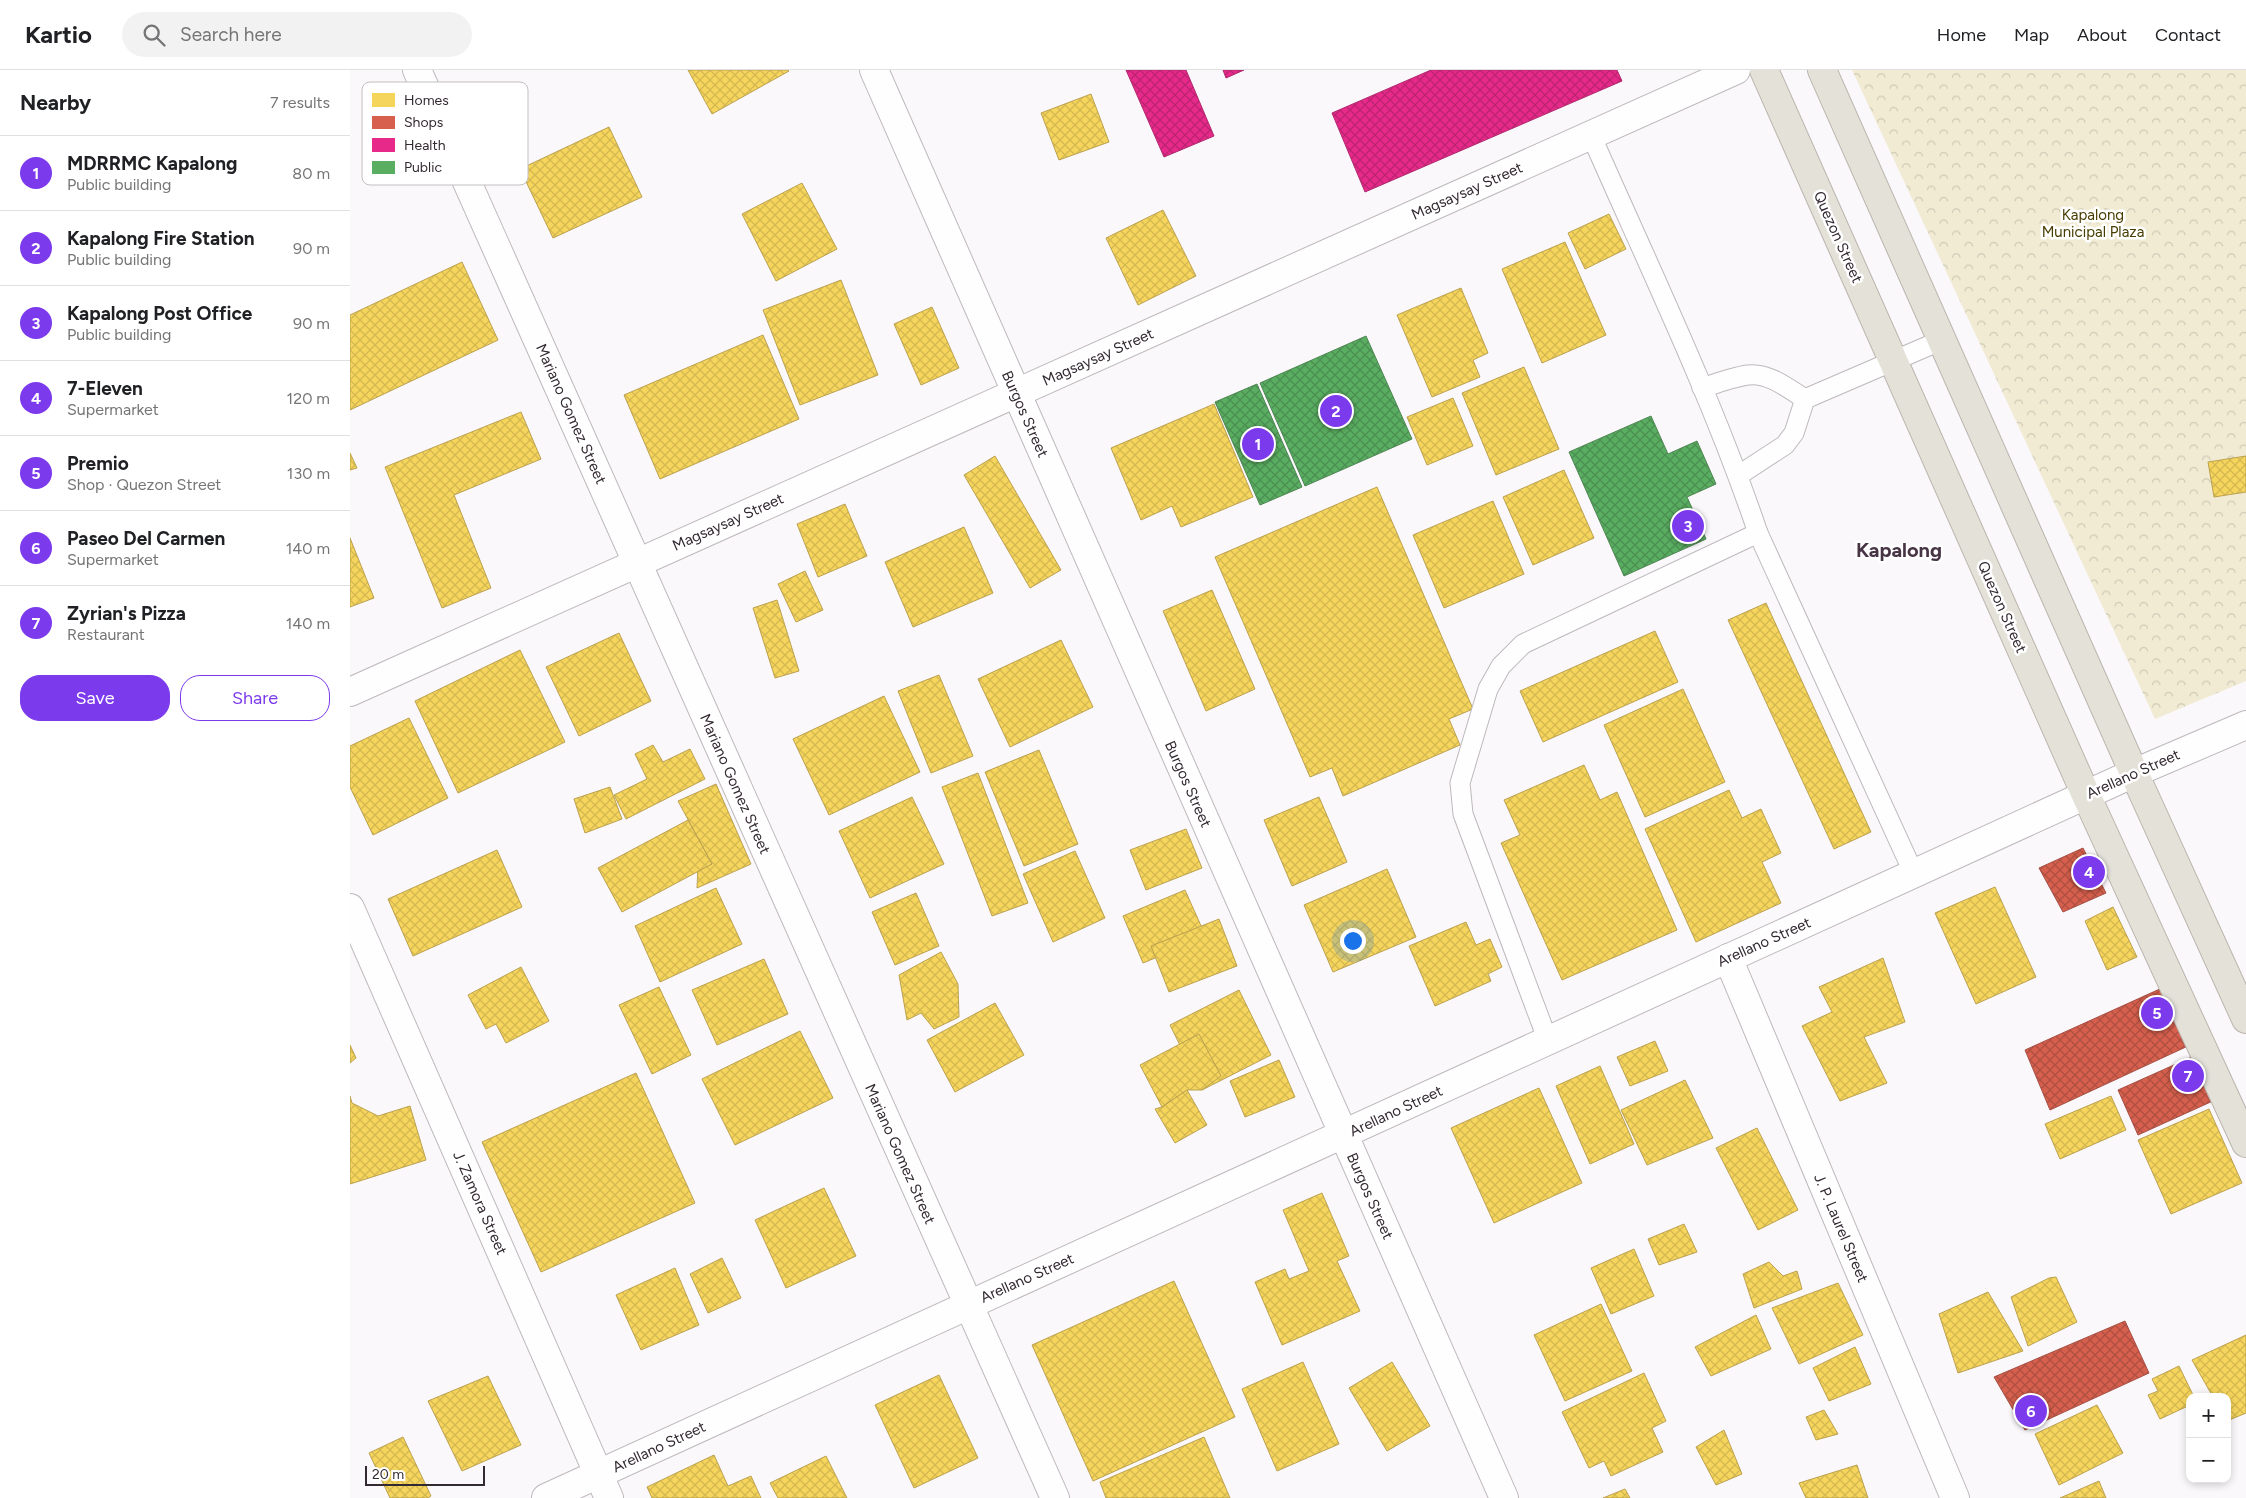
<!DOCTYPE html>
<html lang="en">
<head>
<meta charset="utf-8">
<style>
  :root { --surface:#fff; --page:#f2f2f2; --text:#202124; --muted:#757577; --line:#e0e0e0; --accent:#7c3aed }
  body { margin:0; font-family:Figtree,sans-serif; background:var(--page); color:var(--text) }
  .controls { position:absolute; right:15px; bottom:15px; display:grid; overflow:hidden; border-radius:10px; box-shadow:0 2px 8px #0003 }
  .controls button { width:45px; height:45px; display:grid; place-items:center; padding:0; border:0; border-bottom:1px solid var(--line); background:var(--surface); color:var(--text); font:25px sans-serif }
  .scale { position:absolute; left:15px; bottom:12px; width:120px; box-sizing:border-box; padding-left:5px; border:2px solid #322931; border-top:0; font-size:14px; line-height:18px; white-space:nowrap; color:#322931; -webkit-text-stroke:4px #fff; paint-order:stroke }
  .you { position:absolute; left:1002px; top:870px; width:18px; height:18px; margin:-12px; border:4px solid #fff; border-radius:50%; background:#1a73e8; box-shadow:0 0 0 8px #1a73e833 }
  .badge { display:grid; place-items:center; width:32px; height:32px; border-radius:50%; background:var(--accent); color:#fff; font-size:16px; font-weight:700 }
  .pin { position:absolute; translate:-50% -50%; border:2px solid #fff; box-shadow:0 1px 5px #0006 }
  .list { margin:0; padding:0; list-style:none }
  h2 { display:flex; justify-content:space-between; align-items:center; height:65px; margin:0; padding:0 20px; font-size:21px }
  h2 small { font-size:16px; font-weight:400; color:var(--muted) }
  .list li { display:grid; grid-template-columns:32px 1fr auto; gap:15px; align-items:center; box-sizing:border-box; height:75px; padding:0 20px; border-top:1px solid var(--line) }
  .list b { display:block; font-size:19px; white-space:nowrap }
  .list p { margin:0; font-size:16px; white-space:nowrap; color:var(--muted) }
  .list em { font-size:16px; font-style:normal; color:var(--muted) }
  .actions { display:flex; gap:10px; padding:15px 20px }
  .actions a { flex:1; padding:11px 0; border:1px solid var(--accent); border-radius:20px; text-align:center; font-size:18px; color:var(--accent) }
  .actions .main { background:var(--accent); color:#fff }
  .icon { flex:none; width:28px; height:28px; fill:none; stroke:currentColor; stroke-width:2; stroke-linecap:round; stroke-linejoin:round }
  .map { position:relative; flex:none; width:1896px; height:1428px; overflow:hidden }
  header { display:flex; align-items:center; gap:30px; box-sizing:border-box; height:70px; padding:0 25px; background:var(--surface); border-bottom:1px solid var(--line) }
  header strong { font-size:24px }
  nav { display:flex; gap:28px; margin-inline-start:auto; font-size:18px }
  .search { width:350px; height:45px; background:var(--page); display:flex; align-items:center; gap:12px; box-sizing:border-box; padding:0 18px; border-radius:28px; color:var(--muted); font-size:19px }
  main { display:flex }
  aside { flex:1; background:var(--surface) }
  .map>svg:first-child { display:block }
  .park { fill:url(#park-crowns) }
  .homes { fill:url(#homes-cross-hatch); stroke:#bba14f }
  .shops { fill:url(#shops-cross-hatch); stroke:#a55045 }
  .health { fill:url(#health-cross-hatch); stroke:#b1296f }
  .public { fill:url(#public-cross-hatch); stroke:#4e8653 }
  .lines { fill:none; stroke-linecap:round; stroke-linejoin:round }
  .lane-casing { stroke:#bdb8bc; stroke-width:21 }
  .street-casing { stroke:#bdb8bc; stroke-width:30 }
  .highway-casing { stroke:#bab5ad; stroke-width:30 }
  .lane { stroke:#fefefe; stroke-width:19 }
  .street { stroke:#fefefe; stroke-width:28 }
  .highway { stroke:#e3e1d8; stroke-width:28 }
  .labels { text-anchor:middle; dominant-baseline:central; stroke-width:5; stroke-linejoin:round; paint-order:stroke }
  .street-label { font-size:15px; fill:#322931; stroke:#fff }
  .park-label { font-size:15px; fill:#473c00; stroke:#fff }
  .district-label { font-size:20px; font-weight:bold; fill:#473545; stroke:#fff }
  .key { fill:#fff; stroke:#c2bfc1; stroke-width:1 }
  .key-label { font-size:14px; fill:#322931 }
</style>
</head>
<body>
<header>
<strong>Kartio</strong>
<div class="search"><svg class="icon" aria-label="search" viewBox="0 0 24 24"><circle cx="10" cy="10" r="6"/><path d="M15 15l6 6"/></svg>Search here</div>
<nav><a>Home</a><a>Map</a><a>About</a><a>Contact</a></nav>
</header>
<main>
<aside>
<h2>Nearby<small>7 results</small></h2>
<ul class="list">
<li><span class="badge">1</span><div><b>MDRRMC Kapalong</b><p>Public building</p></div><em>80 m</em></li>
<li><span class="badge">2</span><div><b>Kapalong Fire Station</b><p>Public building</p></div><em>90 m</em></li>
<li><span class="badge">3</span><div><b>Kapalong Post Office</b><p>Public building</p></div><em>90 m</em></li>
<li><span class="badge">4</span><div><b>7-Eleven</b><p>Supermarket</p></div><em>120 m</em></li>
<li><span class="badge">5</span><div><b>Premio</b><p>Shop · Quezon Street</p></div><em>130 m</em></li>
<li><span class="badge">6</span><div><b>Paseo Del Carmen</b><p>Supermarket</p></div><em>140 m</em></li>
<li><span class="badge">7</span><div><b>Zyrian's Pizza</b><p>Restaurant</p></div><em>140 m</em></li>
</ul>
<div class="actions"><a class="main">Save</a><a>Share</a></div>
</aside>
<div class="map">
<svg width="1896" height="1428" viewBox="0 0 1896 1428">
  <defs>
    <pattern id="park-crowns" width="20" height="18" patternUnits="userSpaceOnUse" patternTransform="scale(1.25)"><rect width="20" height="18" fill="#f1ebd4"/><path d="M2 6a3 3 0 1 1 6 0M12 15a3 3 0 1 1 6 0" fill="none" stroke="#cfcab6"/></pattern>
    <pattern id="homes-cross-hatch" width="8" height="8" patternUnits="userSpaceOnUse" patternTransform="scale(1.25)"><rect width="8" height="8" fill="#f6d55c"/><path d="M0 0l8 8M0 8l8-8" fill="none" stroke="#d3b750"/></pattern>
    <pattern id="shops-cross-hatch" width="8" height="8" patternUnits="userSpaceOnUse" patternTransform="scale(1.25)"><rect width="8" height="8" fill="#d6604d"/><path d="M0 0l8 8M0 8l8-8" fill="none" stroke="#ae4f41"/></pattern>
    <pattern id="health-cross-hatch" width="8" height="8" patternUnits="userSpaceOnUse" patternTransform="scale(1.25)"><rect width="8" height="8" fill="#e7298a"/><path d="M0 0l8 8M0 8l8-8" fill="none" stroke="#bc2371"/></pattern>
    <pattern id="public-cross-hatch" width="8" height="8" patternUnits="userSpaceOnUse" patternTransform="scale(1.25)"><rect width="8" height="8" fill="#5aae61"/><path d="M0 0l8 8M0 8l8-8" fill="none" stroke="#4b8e51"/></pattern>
  </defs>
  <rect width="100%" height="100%" fill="#fbf8fb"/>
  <path class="park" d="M 1502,0 L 1896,0 L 1896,611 L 1805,649 Z"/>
  <g class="homes">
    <path d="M 338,0 L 438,0 L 439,1 L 362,44 Z"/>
    <path d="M 741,24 L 759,72 L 709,90 L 691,43 Z"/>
    <path d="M 259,57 L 292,127 L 203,168 L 170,99 Z"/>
    <path d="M 452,113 L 487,179 L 426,211 L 392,144 Z"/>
    <path d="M 813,140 L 846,206 L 788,235 L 756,168 Z"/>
    <path d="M 1259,144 L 1276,179 L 1235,199 L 1218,163 Z"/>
    <path d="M 1215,172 L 1256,265 L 1192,293 L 1152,199 Z"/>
    <path d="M 112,192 L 148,270 L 0,340 L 0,245 Z"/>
    <path d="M 491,210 L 528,305 L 450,335 L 413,240 Z"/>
    <path d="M 1111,218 L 1138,283 L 1123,290 L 1130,307 L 1082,327 L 1047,245 Z"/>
    <path d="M 582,237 L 609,298 L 571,315 L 544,254 Z"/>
    <path d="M 413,265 L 449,349 L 310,409 L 274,325 Z"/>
    <path d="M 1174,297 L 1209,379 L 1146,405 L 1112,323 Z"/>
    <path d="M 1103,328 L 1123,376 L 1077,395 L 1057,347 Z"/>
    <path d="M 864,334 L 903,427 L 831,457 L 822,436 L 791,450 L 761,378 Z"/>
    <path d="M 171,342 L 191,389 L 104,425 L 141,518 L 92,538 L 35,397 Z"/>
    <path d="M 0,383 L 7,398 L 0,400 Z"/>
    <path d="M 645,386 L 711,500 L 680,518 L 614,405 Z"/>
    <path d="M 1896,386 L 1896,422 L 1864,427 L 1858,392 Z"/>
    <path d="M 1214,400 L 1244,468 L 1183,495 L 1153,427 Z"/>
    <path d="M 1027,417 L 1123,639 L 1099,649 L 1110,675 L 993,726 L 982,698 L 960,707 L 865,487 Z"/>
    <path d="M 1143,431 L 1174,504 L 1094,538 L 1063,465 Z"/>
    <path d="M 495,434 L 517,486 L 468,507 L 447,454 Z"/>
    <path d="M 614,457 L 643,523 L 563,557 L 535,492 Z"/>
    <path d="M 0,468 L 24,528 L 0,537 Z"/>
    <path d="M 455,501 L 473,540 L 446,552 L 428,514 Z"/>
    <path d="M 862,520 L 905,619 L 856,641 L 813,541 Z"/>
    <path d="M 427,530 L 449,601 L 425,608 L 403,538 Z"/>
    <path d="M 1416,533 L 1521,762 L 1484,779 L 1378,550 Z"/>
    <path d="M 1305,561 L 1328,612 L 1193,672 L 1170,621 Z"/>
    <path d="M 269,563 L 301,631 L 229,666 L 196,597 Z"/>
    <path d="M 711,570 L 743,637 L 660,677 L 628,609 Z"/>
    <path d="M 170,580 L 215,672 L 108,723 L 65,631 Z"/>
    <path d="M 589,605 L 623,686 L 581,703 L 548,621 Z"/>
    <path d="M 1333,619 L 1375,712 L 1295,747 L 1254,655 Z"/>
    <path d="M 534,626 L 570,702 L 479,745 L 443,669 Z"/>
    <path d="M 59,648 L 98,728 L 23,765 L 0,717 L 0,676 Z"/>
    <path d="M 303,675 L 313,692 L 340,679 L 355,709 L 276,749 L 264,725 L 297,709 L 285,684 Z"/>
    <path d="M 689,680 L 728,774 L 674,796 L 635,702 Z"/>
    <path d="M 1234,695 L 1250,730 L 1267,722 L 1327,860 L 1212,910 L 1151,773 L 1170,765 L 1154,730 Z"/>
    <path d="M 628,703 L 678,833 L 642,846 L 592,717 Z"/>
    <path d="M 366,714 L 401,794 L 347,818 L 348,796 L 362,794 L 328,731 Z"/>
    <path d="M 260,717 L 272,749 L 235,763 L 224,729 Z"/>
    <path d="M 1379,720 L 1392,748 L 1411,739 L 1431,783 L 1412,792 L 1431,833 L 1346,872 L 1295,759 Z"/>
    <path d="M 562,727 L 594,794 L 520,828 L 489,761 Z"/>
    <path d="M 969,727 L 997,792 L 942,816 L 914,750 Z"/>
    <path d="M 338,750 L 362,794 L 272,842 L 248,798 Z"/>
    <path d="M 836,759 L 852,798 L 796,820 L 780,780 Z"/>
    <path d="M 147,780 L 172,837 L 63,886 L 38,829 Z"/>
    <path d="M 725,781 L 755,848 L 703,872 L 673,804 Z"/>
    <path d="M 1037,799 L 1066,867 L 983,902 L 954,835 Z"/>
    <path d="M 1645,817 L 1686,907 L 1626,934 L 1585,843 Z"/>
    <path d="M 366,818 L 392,874 L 310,912 L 285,856 Z"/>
    <path d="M 835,820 L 856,867 L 793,893 L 773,846 Z"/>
    <path d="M 566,823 L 589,876 L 545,895 L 522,842 Z"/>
    <path d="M 1763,837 L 1787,887 L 1757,900 L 1735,851 Z"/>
    <path d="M 869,849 L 887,896 L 819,922 L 801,876 Z"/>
    <path d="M 1116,852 L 1126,875 L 1140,869 L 1152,897 L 1138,904 L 1141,911 L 1085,936 L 1059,876 Z"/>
    <path d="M 591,882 L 608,914 L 609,947 L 584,959 L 571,943 L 557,950 L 549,905 Z"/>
    <path d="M 1533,888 L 1555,952 L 1514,967 L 1537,1013 L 1490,1031 L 1452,956 L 1482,942 L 1469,917 Z"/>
    <path d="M 414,889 L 438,944 L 367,975 L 342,920 Z"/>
    <path d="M 171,897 L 199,951 L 156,973 L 146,954 L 136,959 L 118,925 Z"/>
    <path d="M 309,917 L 341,985 L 302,1004 L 269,935 Z"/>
    <path d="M 889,920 L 921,985 L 852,1020 L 820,955 Z"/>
    <path d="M 645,933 L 674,985 L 605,1022 L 577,970 Z"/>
    <path d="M 450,961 L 483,1028 L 385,1075 L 352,1009 Z"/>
    <path d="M 849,964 L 871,1006 L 852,1020 L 837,1020 L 812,1037 L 790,995 Z"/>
    <path d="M 1305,971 L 1318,1001 L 1280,1016 L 1267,987 Z"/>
    <path d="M 0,975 L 6,988 L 0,993 Z"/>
    <path d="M 929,990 L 945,1027 L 895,1047 L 880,1011 Z"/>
    <path d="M 1250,996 L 1284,1074 L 1240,1094 L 1206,1016 Z"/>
    <path d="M 286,1003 L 345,1133 L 191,1202 L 132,1072 Z"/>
    <path d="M 1335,1010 L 1363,1068 L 1297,1095 L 1271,1040 Z"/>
    <path d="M 1189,1018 L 1232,1113 L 1144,1153 L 1101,1058 Z"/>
    <path d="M 837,1020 L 857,1055 L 825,1073 L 805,1039 L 812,1037 Z"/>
    <path d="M 0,1026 L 2,1033 L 28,1046 L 60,1036 L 76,1090 L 0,1114 Z"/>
    <path d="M 1761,1026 L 1776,1060 L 1710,1089 L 1695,1054 Z"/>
    <path d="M 1859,1039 L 1892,1113 L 1821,1144 L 1788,1070 Z"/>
    <path d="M 1407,1058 L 1448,1140 L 1408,1160 L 1366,1078 Z"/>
    <path d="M 474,1118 L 506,1186 L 436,1218 L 405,1150 Z"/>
    <path d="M 972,1123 L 999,1186 L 987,1191 L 1010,1241 L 932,1275 L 905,1212 L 935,1199 L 939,1209 L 959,1201 L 933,1140 Z"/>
    <path d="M 1334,1154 L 1347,1182 L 1309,1195 L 1298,1169 Z"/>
    <path d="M 1284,1179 L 1304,1226 L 1261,1244 L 1241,1198 Z"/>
    <path d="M 372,1188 L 391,1228 L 358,1243 L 340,1204 Z"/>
    <path d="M 1419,1192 L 1433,1206 L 1447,1201 L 1452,1219 L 1404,1238 L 1393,1204 Z"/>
    <path d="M 325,1198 L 349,1255 L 291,1280 L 266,1225 Z"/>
    <path d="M 1706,1207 L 1727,1252 L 1678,1276 L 1661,1227 L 1699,1208 Z"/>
    <path d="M 824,1211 L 885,1347 L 743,1411 L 682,1275 Z"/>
    <path d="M 1488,1213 L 1513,1265 L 1449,1294 L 1422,1238 Z"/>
    <path d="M 1638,1222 L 1673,1281 L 1608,1303 L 1589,1244 Z"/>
    <path d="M 1251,1234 L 1282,1301 L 1215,1331 L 1184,1265 Z"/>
    <path d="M 1406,1245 L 1421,1279 L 1361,1306 L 1345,1277 Z"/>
    <path d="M 1896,1265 L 1896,1343 L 1877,1351 L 1877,1327 L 1863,1327 L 1842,1290 Z"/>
    <path d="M 1505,1277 L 1521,1314 L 1479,1331 L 1463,1298 Z"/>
    <path d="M 953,1292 L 989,1374 L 927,1401 L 892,1319 Z"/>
    <path d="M 1042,1292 L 1080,1356 L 1037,1381 L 999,1318 Z"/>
    <path d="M 1829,1296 L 1844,1327 L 1840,1327 L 1840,1335 L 1810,1349 L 1798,1325 L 1808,1321 L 1802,1309 Z"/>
    <path d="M 1294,1303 L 1316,1351 L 1302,1358 L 1313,1382 L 1261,1406 L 1254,1391 L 1239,1398 L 1212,1342 Z"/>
    <path d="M 589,1305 L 628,1388 L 564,1418 L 525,1335 Z"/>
    <path d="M 138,1306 L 171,1375 L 112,1401 L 78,1331 Z"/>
    <path d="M 1747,1335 L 1773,1383 L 1709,1415 L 1685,1364 Z"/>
    <path d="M 1474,1340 L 1488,1364 L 1466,1370 L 1456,1347 Z"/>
    <path d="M 1374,1360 L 1392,1404 L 1366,1415 L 1346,1377 Z"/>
    <path d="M 53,1367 L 81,1426 L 78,1428 L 40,1428 L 19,1383 Z"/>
    <path d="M 854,1367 L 880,1428 L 756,1428 L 750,1412 Z"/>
    <path d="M 364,1385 L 378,1416 L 401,1406 L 411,1428 L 302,1428 L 297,1417 Z"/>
    <path d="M 476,1386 L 497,1428 L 428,1428 L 420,1413 Z"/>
    <path d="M 1507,1395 L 1518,1428 L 1456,1428 L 1449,1413 Z"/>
    <path d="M 1749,1411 L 1756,1428 L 1710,1428 Z"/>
    <path d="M 1275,1419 L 1280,1428 L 1253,1428 Z"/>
  </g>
  <g class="shops">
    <path d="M 1733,778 L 1756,823 L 1713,842 L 1689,798 Z"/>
    <path d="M 1812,918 L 1838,976 L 1700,1040 L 1675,980 Z"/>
    <path d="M 1844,986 L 1865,1030 L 1788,1065 L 1768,1020 Z"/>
    <path d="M 1775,1251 L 1799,1303 L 1675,1360 L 1644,1307 Z"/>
  </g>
  <g class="health">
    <path d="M 776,0 L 836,0 L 864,66 L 814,87 Z"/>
    <path d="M 873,0 L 894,0 L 876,8 Z"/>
    <path d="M 1081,0 L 1267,0 L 1272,11 L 1015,122 L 982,43 Z"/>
  </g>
  <g class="public">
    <path d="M 1016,266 L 1062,369 L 955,416 L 910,313 Z"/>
    <path d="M 907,314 L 952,417 L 910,435 L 865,332 Z"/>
    <path d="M 1301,346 L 1318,384 L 1347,371 L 1366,414 L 1337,427 L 1356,469 L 1274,506 L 1219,382 Z"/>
  </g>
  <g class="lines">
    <g class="lane-casing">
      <g id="lane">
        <path d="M 1241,65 C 1299,197 1362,327 1408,463 L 1564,804"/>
        <path d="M 1352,318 C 1367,313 1383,307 1398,305 C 1418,302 1439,319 1455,329"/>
        <path d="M 1389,405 L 1435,375 L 1444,363 L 1455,329 L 1592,270"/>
        <path d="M 1198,971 L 1113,744 L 1110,713 L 1138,619 L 1151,596 L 1173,574 L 1408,463"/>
      </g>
    </g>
    <g class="street-casing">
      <g id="street">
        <path d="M 67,0 L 705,1428"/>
        <path d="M 524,0 L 1154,1428"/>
        <path d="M 0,622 L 1386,0"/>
        <path d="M 0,838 L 259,1428"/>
        <path d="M 1378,888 L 1605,1428"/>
        <path d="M 196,1428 L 1784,703 L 1896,655"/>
      </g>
    </g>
    <g class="highway-casing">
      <g id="highway">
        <path d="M 1414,0 L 1736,725 L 1896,1073"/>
        <path d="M 1472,0 L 1784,703 L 1896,949"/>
      </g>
    </g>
    <use href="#lane" class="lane"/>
    <use href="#street" class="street"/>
    <use href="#highway" class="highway"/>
  </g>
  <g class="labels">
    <g class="street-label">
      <text transform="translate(1117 121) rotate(-24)">Magsaysay Street</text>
      <text transform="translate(1488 167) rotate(66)">Quezon Street</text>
      <text transform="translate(748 287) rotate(-24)">Magsaysay Street</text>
      <text transform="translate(221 344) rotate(66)">Mariano Gomez Street</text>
      <text transform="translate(675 344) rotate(66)">Burgos Street</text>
      <text transform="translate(378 452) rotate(-24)">Magsaysay Street</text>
      <text transform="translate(1652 537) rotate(66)">Quezon Street</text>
      <text transform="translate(1783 704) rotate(-24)">Arellano Street</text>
      <text transform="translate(385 714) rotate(66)">Mariano Gomez Street</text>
      <text transform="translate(838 714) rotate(66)">Burgos Street</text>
      <text transform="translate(1414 872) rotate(-24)">Arellano Street</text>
      <text transform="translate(1046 1041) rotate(-25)">Arellano Street</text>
      <text transform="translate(550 1084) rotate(66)">Mariano Gomez Street</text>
      <text transform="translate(1020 1126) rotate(66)">Burgos Street</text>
      <text transform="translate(130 1133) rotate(66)">J. Zamora Street</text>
      <text transform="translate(1491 1158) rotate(67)">J. P. Laurel Street</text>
      <text transform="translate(677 1208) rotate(-24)">Arellano Street</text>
      <text transform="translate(309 1377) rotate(-25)">Arellano Street</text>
    </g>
    <g class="park-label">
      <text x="1743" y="145">Kapalong<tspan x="1743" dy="17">Municipal Plaza</tspan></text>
    </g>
    <g class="district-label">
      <text x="1549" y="480">Kapalong</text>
    </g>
  </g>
  <rect x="12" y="12" width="166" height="103" rx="8" class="key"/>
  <rect x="22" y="23" width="23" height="14" fill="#f6d55c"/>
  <rect x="22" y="46" width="23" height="13" fill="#d6604d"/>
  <rect x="22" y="68" width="23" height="14" fill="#e7298a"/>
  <rect x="22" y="91" width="23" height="13" fill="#5aae61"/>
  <g class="key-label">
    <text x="54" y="35">Homes</text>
    <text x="54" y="57">Shops</text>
    <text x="54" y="80">Health</text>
    <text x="54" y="102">Public</text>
  </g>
</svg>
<div class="controls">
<button>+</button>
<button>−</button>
</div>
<div class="scale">20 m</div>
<div class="you"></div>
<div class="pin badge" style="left:908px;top:374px">1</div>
<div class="pin badge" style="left:986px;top:341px">2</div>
<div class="pin badge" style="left:1338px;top:456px">3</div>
<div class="pin badge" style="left:1739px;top:802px">4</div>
<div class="pin badge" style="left:1807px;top:943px">5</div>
<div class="pin badge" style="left:1681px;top:1341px">6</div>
<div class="pin badge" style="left:1838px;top:1006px">7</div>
</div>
</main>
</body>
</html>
